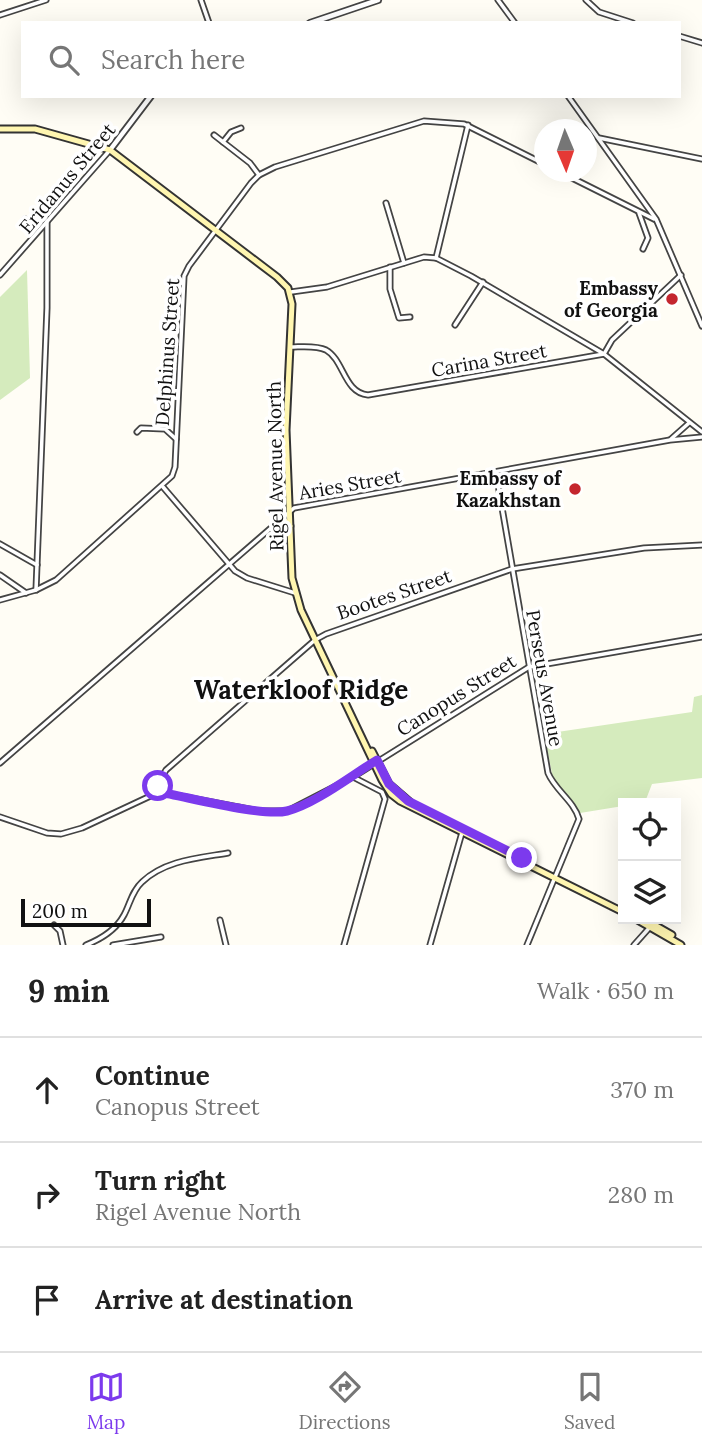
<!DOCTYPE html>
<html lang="en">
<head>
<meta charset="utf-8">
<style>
  :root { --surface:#fff; --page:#f2f2f2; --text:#222; --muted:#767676; --line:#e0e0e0; --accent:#7c3aed }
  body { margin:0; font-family:Lora,serif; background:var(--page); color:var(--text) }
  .controls { position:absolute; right:21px; bottom:21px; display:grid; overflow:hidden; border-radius:0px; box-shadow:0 7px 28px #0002 }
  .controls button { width:63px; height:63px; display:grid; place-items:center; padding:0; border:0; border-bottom:2px solid var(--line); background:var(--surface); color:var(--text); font:35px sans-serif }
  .compass { position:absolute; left:534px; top:119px; width:63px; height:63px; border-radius:50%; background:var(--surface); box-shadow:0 7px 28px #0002; rotate:178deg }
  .scale { position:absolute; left:21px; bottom:18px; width:130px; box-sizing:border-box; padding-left:7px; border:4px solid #111; border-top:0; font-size:19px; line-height:24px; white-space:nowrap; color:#111; -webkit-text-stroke:5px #fff; paint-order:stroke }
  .stop { position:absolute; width:21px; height:21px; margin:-16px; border:5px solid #7c3aed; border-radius:50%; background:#fff }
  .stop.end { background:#7c3aed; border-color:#fff; box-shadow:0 2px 7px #0008 }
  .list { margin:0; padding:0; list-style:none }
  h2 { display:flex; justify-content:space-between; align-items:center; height:91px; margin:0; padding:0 28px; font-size:30px }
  h2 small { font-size:23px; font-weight:400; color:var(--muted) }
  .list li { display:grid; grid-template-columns:46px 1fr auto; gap:21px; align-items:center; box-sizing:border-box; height:105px; padding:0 28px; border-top:2px solid var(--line) }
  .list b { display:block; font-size:26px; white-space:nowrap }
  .list p { margin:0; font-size:23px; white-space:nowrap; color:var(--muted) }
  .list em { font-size:23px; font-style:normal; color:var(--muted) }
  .icon { flex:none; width:38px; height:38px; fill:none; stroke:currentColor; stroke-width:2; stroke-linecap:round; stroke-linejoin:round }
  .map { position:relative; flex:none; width:702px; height:945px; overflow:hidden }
  .search { position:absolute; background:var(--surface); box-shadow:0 7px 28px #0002; left:21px; right:21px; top:21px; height:77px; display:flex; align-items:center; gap:18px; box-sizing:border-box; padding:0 24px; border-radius:0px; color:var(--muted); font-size:26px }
  .sheet { height:406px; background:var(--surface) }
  nav { display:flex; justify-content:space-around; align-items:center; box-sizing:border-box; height:98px; border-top:2px solid var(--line); background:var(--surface); font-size:19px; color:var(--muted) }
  nav a { display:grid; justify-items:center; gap:4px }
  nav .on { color:var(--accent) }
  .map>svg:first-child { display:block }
  .green { fill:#d5ebbd }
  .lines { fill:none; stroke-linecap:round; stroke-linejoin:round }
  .minor-casing { stroke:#444; stroke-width:7 }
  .tertiary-casing { stroke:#444; stroke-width:8 }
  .secondary-casing { stroke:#333; stroke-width:9 }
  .minor { stroke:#fff; stroke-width:3.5 }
  .tertiary { stroke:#fff; stroke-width:4.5 }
  .secondary { stroke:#fff6b0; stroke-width:5 }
  .route { stroke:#7c3aed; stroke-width:9 }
  .poi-dot { fill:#c4262e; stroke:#fff; stroke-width:2.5 }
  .labels { text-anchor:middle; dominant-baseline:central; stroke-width:7; stroke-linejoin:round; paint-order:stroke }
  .street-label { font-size:19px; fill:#111; stroke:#fff }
  .poi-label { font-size:19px; font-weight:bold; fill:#111; stroke:#fff; text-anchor:end }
  .district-label { font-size:26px; font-weight:bold; fill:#111; stroke:#fff }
</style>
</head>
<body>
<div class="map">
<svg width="702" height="945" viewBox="0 0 702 945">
  <rect width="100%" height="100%" fill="#fffdf5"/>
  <g class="green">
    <path d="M 27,270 L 30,378 L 0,400 L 0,297 Z"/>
    <path d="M 702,695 L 702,778 L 652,784 L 645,802 L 623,803 L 623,806 L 580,813 L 553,778 L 544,734 L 692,712 L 694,697 Z"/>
  </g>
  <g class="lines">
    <g class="minor-casing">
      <g id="minor">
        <path d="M 201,0 L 209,23"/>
        <path d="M 498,0 L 515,23"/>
        <path d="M 586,0 L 599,12 L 633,23"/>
        <path d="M 0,15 L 46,0"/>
        <path d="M 679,36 L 702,43"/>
        <path d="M 568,96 L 656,219 L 702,326"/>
        <path d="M 241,128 L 231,132 L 223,142 L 250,163 L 259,175"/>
        <path d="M 214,135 L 223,142"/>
        <path d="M 599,138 L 702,159"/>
        <path d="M 560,172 L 654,219"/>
        <path d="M 386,203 L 404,263"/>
        <path d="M 639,213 L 648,238 L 643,249"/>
        <path d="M 25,219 L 30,223"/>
        <path d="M 436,258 L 468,125"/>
        <path d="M 390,267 L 390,289 L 399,318 L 410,317"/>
        <path d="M 0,275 L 110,150"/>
        <path d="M 291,292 L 327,287 L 424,257 L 436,258 L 471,276 L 604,354 L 702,432"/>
        <path d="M 455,325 L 483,282"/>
        <path d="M 291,347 C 301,347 316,345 326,350 C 344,360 344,393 368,395 L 604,354 L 612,340 L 681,275"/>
        <path d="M 137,432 L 141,428 L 165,429 L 176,439"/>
        <path d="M 671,439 L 689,423"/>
        <path d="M 496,473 L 548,773 C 555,790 574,801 579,819 L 527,945"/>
        <path d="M 163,487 L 235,571 L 247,578 L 295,593"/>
        <path d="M 0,544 L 37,565"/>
        <path d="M 0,575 L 26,593"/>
        <path d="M 36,590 L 47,308 L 47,221"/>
        <path d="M 0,600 L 36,590 L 56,580 L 172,476 L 175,467 L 184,276 L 189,266 L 251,183 L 259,175 L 275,167 L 424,121 L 464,124 L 544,164"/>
        <path d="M 0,763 L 294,508 L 670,440 L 702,437"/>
        <path d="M 159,792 L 159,782 L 166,770 L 315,640 L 326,634 L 512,569 L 644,548 L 702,545"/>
        <path d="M 0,817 L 47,833 L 61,834 L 82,828 L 159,792 L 259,811 L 287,811 L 353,777 L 529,667 L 702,637"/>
        <path d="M 220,920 L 226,945"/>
        <path d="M 54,925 L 60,931 L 63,945"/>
        <path d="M 86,945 C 101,939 116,930 124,915 C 130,904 132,891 142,882 C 165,860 199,858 228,853"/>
        <path d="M 113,945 L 161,937"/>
        <path d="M 344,945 L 385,799 L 382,792 L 353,777"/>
        <path d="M 430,945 L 463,829"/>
        <path d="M 634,945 L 651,926"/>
      </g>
    </g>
    <g class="tertiary-casing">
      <g id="tertiary">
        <path d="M 310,23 L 378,0"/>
        <path d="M 110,150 L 151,96"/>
      </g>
    </g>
    <g class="secondary-casing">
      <g id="secondary">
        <path d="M 0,129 L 35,129 L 110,150 L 277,277 L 288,288 L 292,304 L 286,430 L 292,578 L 301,610 L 382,780 L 391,794 L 400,801 L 623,912"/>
        <path d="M 276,522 L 284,520 L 290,526"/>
        <path d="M 372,751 L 389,784 L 411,803"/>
        <path d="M 636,919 L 681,945"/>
        <path d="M 644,919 L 672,935"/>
      </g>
    </g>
    <use href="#minor" class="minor"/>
    <use href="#tertiary" class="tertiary"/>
    <use href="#secondary" class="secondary"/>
  </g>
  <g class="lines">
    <path class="route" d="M 158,786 L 159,792 C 188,797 262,817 287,811 C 315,804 352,775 377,760 L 389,784 L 408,801 L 522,858"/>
  </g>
  <g class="poi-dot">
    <circle cx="672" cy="299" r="7"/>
    <circle cx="575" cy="489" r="7"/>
  </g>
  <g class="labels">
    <g class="street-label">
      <text transform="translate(67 178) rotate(-50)">Eridanus Street</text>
      <text transform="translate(167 352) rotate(-86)">Delphinus Street</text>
      <text transform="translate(489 360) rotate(-10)">Carina Street</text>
      <text transform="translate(275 466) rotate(-91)">Rigel Avenue North</text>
      <text transform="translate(350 484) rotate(-10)">Aries Street</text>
      <text transform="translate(394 594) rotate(-19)">Bootes Street</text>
      <text transform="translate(545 678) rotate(80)">Perseus Avenue</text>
      <text transform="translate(456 695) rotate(-32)">Canopus Street</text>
    </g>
    <g class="poi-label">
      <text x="658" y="288">Embassy<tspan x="658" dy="22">of Georgia</tspan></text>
      <text x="561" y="478">Embassy of<tspan x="561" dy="22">Kazakhstan</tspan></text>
    </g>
    <g class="district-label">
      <text x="301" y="689">Waterkloof Ridge</text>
    </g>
  </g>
</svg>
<div class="controls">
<button><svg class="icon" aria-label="locate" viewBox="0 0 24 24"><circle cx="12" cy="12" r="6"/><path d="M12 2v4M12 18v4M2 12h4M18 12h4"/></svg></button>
<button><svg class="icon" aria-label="layers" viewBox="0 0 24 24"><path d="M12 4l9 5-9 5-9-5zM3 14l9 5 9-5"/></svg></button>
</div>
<svg class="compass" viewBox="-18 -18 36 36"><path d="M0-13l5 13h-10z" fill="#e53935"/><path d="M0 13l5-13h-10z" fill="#767676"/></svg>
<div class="scale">200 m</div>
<div class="stop" style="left:158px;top:786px"></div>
<div class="stop end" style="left:522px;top:858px"></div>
<div class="search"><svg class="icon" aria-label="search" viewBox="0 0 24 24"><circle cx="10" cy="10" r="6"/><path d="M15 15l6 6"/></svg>Search here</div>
</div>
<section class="sheet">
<h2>9 min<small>Walk · 650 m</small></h2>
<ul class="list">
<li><svg class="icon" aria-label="ahead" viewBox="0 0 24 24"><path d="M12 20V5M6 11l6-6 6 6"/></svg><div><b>Continue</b><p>Canopus Street</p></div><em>370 m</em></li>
<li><svg class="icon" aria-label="right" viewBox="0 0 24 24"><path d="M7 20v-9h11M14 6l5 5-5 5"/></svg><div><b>Turn right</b><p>Rigel Avenue North</p></div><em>280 m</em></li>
<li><svg class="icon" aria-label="arrive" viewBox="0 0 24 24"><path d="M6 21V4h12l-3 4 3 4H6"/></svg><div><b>Arrive at destination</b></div></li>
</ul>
</section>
<nav>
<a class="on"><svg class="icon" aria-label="map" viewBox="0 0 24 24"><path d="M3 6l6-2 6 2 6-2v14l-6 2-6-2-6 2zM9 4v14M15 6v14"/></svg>Map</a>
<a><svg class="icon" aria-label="directions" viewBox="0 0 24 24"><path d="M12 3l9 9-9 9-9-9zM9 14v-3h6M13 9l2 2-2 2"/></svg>Directions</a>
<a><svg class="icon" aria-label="saved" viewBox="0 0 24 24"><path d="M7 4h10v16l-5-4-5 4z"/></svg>Saved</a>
</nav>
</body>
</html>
